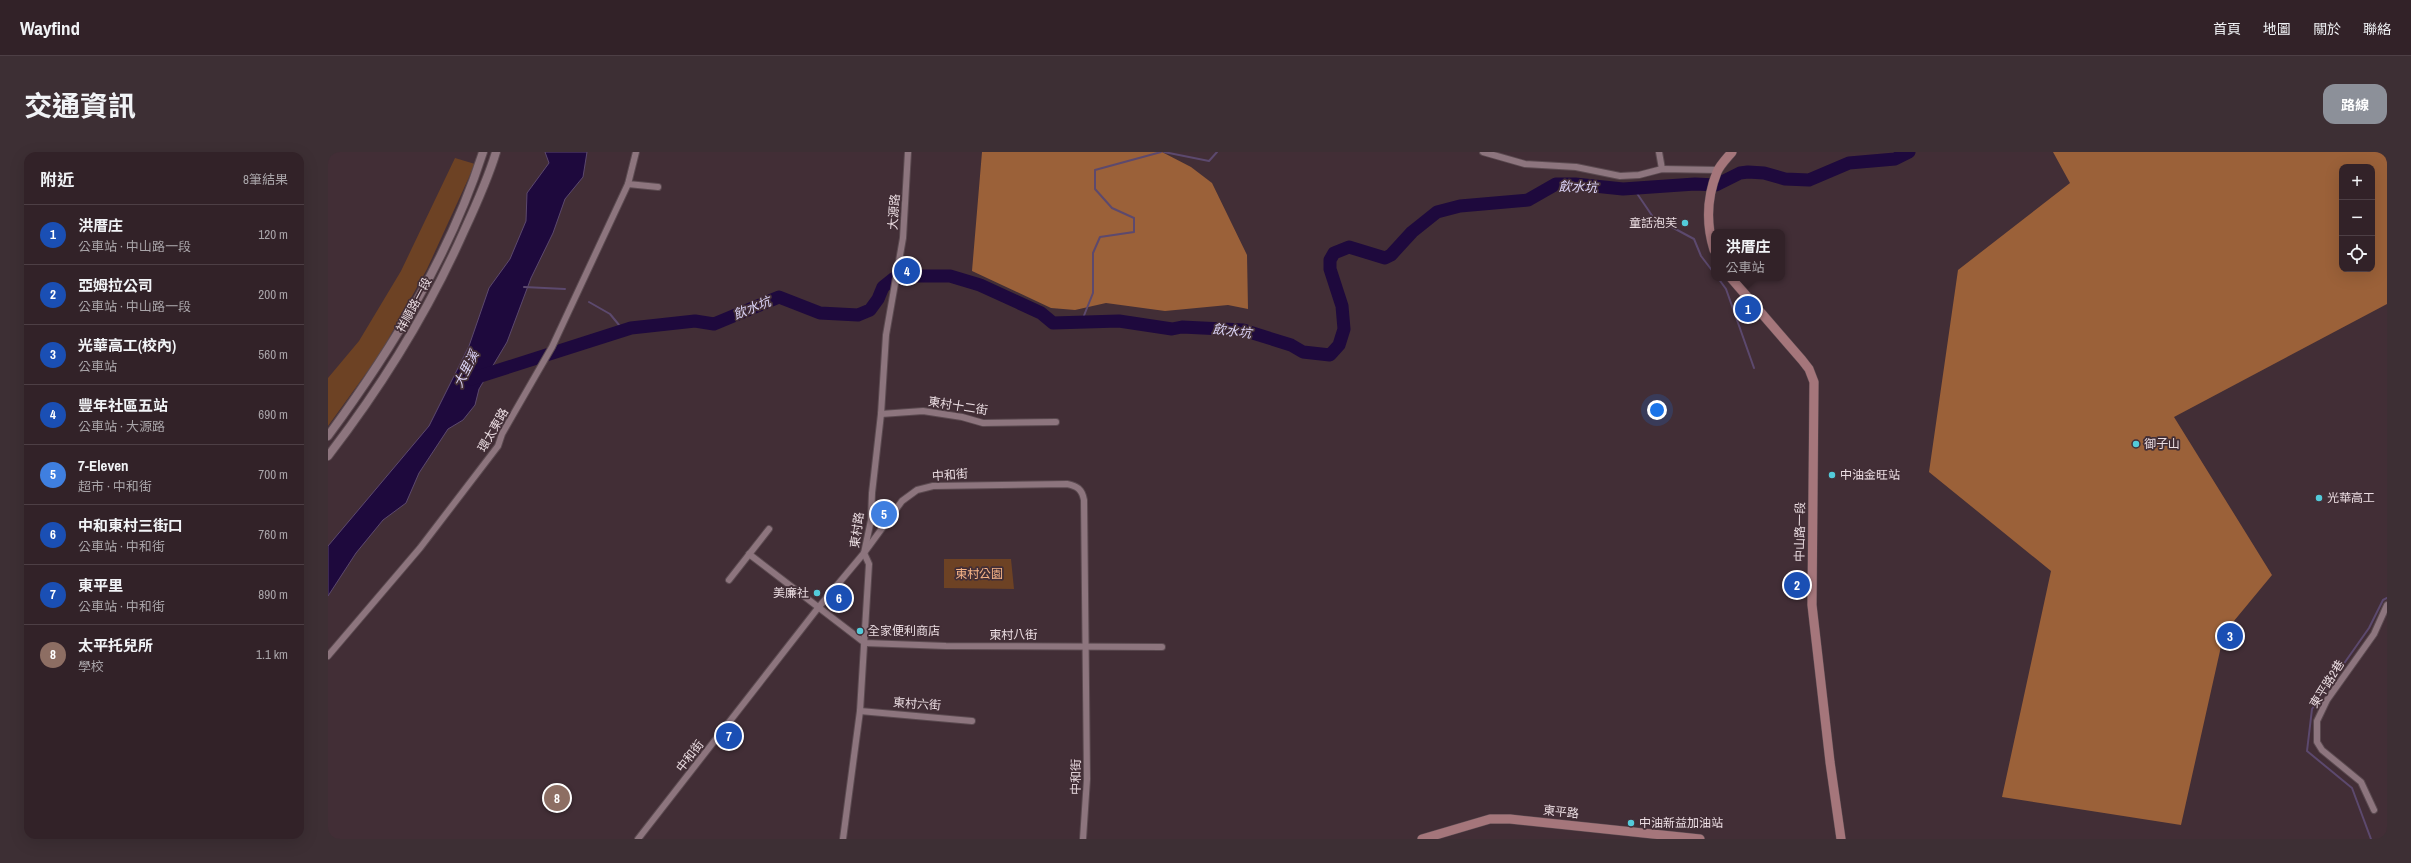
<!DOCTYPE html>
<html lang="zh-TW">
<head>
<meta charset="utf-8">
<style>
  :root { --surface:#322228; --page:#3d2f34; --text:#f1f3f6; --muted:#a8a4a8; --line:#4d3f45; --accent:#8c9099 }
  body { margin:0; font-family:"Archivo Narrow","Noto Sans TC",sans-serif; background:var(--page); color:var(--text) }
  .controls { position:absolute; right:12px; top:12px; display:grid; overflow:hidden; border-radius:8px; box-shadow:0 4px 16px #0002 }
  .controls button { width:36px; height:36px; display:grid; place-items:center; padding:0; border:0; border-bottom:1px solid var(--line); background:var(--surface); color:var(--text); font:20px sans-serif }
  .you { position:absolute; left:1329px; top:258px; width:14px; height:14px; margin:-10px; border:3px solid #fff; border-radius:50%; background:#1a73e8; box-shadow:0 0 0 6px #1a73e833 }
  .badge { display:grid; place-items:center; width:26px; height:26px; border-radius:50%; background:var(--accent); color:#fff; font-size:13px; font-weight:700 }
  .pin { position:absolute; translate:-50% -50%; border:2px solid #fff; box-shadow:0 1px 4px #0006 }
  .popup { position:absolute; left:1383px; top:77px; width:74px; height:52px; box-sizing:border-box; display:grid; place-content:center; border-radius:8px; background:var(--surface); filter:drop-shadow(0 1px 3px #0005); font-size:13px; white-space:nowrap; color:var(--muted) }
  .popup b { font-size:15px; color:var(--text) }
  .popup::after { content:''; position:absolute; left:50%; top:100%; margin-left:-8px; border:8px solid transparent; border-top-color:var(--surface) }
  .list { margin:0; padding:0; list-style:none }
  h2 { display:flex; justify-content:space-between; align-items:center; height:52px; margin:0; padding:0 16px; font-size:17px }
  h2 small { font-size:13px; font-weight:400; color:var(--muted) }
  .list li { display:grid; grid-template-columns:26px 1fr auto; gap:12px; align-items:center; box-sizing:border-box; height:60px; padding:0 16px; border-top:1px solid var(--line) }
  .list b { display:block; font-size:15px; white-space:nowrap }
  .list p { margin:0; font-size:13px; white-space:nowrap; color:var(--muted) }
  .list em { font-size:13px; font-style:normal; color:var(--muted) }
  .icon { flex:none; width:22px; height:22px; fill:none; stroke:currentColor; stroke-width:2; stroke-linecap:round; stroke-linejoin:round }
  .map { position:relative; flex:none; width:2059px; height:687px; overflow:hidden; border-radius:12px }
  header { display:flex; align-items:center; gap:24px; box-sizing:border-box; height:56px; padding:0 20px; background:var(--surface); border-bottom:1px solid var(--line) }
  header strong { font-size:19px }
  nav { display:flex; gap:22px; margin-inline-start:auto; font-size:14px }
  .intro { display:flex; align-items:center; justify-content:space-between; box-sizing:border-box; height:96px; padding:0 24px }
  h1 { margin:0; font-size:28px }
  .button { padding:10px 18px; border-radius:12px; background:var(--accent); color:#fff; font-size:14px; font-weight:700 }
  main { display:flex; gap:24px; padding:0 24px }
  aside { flex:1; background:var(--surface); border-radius:12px; box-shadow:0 4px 16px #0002 }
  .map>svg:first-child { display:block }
  .green { fill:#6d4224 }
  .forest { fill:#9b6139; fill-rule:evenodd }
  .water { fill:#1e093d; stroke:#5c496e }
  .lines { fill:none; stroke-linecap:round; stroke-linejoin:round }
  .stream { stroke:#5c496e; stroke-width:2 }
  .river { stroke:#1e093d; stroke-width:13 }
  .minor-casing { stroke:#5b4a50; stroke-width:8 }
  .tertiary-casing { stroke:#5b4a50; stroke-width:10 }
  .secondary-casing { stroke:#5b4a50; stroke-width:10 }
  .minor { stroke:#8d757e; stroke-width:6 }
  .tertiary { stroke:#8d757e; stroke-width:8 }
  .secondary { stroke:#a5767b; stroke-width:9 }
  .poi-dot { fill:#53cbda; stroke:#422e36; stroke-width:1.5 }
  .labels { text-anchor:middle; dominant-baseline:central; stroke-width:3.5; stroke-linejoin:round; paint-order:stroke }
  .street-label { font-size:12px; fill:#ebdde2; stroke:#422e36 }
  .poi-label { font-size:12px; fill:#ebdde2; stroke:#422e36; text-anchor:start }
  .park-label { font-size:12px; fill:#f7b487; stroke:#422e36 }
  .water-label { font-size:13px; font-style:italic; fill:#dbd3f7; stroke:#422e36 }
</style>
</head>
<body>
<header>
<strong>Wayfind</strong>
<nav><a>首頁</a><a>地圖</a><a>關於</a><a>聯絡</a></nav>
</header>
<div class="intro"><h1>交通資訊</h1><a class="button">路線</a></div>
<main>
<aside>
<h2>附近<small>8筆結果</small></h2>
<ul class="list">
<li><span class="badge" style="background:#1a4fb4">1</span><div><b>洪厝庄</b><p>公車站 · 中山路一段</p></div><em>120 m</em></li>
<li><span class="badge" style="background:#1a4fb4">2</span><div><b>亞姆拉公司</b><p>公車站 · 中山路一段</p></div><em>200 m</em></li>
<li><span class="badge" style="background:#1a4fb4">3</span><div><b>光華高工(校內)</b><p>公車站</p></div><em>560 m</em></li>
<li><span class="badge" style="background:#1a4fb4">4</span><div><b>豐年社區五站</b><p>公車站 · 大源路</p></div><em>690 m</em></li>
<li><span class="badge" style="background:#3f7fe0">5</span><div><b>7-Eleven</b><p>超市 · 中和街</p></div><em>700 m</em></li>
<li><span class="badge" style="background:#1a4fb4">6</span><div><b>中和東村三街口</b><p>公車站 · 中和街</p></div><em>760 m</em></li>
<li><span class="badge" style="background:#1a4fb4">7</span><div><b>東平里</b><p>公車站 · 中和街</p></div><em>890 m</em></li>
<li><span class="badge" style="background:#8d6e63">8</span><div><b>太平托兒所</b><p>學校</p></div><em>1.1 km</em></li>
</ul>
</aside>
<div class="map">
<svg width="2059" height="687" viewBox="0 0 2059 687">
  <rect width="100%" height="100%" fill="#422e36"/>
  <g class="green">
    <path d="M 127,6 L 147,12 L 99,117 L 52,202 L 0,274 L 0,226 L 31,189 L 73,119 Z"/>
    <path d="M 616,407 L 683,407 L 686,437 L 616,436 Z"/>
  </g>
  <g class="forest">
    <path d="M 654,0 L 834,0 L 863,15 L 884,31 L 919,103 L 920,157 L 900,153 L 837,159 L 778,151 L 747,158 L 723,156 L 644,119 Z"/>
    <path d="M 1725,0 L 2059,0 L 2059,152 L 1846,265 L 1944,423 L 1896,481 L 1853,673 L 1674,645 L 1723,419 L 1601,320 L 1630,118 L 1742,31 ZM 2014,15 L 2044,15 L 2044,117 L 2014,117 Z"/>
  </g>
  <path class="water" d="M 217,0 L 259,0 L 255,25 L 237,47 L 225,81 L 203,126 L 179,190 L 151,237 L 147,253 L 135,268 L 120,277 L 91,321 L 78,351 L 55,368 L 28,401 L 0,444 L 0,394 L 101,274 L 141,194 L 161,136 L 182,107 L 198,69 L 199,41 L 221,11 Z"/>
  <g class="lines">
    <g class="stream">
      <path d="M 836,0 L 881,9 L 889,0"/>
      <path d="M 1306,37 L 1325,65 L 1366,87 L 1373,104 L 1386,121"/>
      <path d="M 1390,126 L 1398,137 L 1426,216"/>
      <path d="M 196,135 L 237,137"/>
      <path d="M 261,150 L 282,162 L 296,179"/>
      <path d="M 753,171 L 765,141 L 765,101 L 772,85 L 806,80 L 806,66 L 784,56 L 767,37 L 767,18 L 833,0"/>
      <path d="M 2043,687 L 2024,636 L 1979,599 L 1984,557 L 2041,476 L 2055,448 L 2059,446"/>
    </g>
    <path class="river" d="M 143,227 L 303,176 L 367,169 L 386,172 L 451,145 L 492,161 L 530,163 L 542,158 L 550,147 L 555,135 L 565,127 L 582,124 L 622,124 L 652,133 L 713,161 L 725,171 L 791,169 L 844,177 L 854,175 L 915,178 L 963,193 L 975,200 L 1002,203 L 1011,193 L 1016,177 L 1014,154 L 1002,117 L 1002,108 L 1006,101 L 1021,95 L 1057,106 L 1063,103 L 1084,80 L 1109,60 L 1132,54 L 1200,48 L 1228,32 L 1247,32 L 1295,37 L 1367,32 L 1388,33 L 1412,21 L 1420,20 L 1436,21 L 1457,27 L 1481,28 L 1521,11 L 1567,7 L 1581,0"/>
    <g class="minor-casing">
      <g id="minor">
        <path d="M 308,0 L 300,32 L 330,35"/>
        <path d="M 1155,0 L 1197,12 L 1248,15 L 1292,24 L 1311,23 L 1334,17 L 1390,18"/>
        <path d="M 1331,0 L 1334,17"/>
        <path d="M 553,262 L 595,259 L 634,265 L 655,271 L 728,270"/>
        <path d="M 421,402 L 537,491 L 618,494 L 834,495"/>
        <path d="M 401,428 L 441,377"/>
        <path d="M 0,504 L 92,396 L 170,294 L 174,282 L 224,195 L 300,32"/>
        <path d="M 532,559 L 644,569"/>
        <path d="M 2046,658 L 2033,630 L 1994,598 L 1989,590 L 1989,569 L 1999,548 L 2046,482 L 2059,453"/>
        <path d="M 310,687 L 490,456 L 536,401 L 574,349 L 589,338 L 605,334 L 739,332 C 749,334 754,337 756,348 L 759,627 L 755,687"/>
        <path d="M 515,687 L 532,559 L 541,412 L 536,401 L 543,368 L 544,341 L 553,262 L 558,183 L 575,86 L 580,0"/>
      </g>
    </g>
    <g class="tertiary-casing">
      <g id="tertiary">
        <path d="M 0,284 C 64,197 122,103 155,0"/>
        <path d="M 0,304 C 54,234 100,160 136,79 C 148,53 160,27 168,0"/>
      </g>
    </g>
    <g class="secondary-casing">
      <g id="secondary">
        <path d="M 1386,98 C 1378,72 1379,45 1389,20 C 1392,13 1399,6 1404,0"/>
        <path d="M 1403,126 L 1474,208 L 1481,217 L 1486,230 L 1484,453 L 1502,610 L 1513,687"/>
        <path d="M 1094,687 L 1162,667 L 1182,667 L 1372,687"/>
      </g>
    </g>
    <use href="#minor" class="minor"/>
    <use href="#tertiary" class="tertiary"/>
    <use href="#secondary" class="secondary"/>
  </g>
  <g class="poi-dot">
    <circle cx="1357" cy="71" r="4"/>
    <circle cx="1808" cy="292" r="4"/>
    <circle cx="1504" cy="323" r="4"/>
    <circle cx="1991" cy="346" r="4"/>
    <circle cx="489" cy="441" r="4"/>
    <circle cx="532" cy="479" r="4"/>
    <circle cx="1303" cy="671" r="4"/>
  </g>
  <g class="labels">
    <g class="street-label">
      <text transform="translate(566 60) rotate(-86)">大源路</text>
      <text transform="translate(86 153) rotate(-62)">祥順路一段</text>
      <text transform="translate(630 254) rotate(9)">東村十二街</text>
      <text transform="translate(165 278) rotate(-60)">環太東路</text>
      <text transform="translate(622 323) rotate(-4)">中和街</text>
      <text transform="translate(529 378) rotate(-82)">東村路</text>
      <text transform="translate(1472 380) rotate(-89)">中山路一段</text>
      <text x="685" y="483">東村八街</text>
      <text transform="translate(1999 532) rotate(-58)">東平路2巷</text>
      <text transform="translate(589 552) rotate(4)">東村六街</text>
      <text transform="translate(362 604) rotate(-52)">中和街</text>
      <text transform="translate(748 625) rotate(-89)">中和街</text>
      <text transform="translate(1233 660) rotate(6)">東平路</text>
    </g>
    <g class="poi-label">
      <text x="1349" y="71" text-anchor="end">童話泡芙</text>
      <text x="1816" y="292">御子山</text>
      <text x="1512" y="323">中油金旺站</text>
      <text x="1999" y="346">光華高工</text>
      <text x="481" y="441" text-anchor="end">美廉社</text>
      <text x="540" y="479">全家便利商店</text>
      <text x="1311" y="671">中油新益加油站</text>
    </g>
    <g class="park-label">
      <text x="651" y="422">東村公園</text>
    </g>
    <g class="water-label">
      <text transform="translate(1250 35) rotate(2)">飲水坑</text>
      <text transform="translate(424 156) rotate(-22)">飲水坑</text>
      <text transform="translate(904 179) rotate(7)">飲水坑</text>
      <text transform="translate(138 217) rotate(-63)">大里溪</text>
    </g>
  </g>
</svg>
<div class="controls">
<button>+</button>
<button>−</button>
<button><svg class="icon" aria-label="locate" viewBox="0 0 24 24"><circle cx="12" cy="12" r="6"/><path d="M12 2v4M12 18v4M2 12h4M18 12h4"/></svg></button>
</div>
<div class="you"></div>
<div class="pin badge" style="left:1420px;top:157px;background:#1a4fb4">1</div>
<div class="popup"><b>洪厝庄</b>公車站</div>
<div class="pin badge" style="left:1469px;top:433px;background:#1a4fb4">2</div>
<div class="pin badge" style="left:1902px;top:484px;background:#1a4fb4">3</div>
<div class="pin badge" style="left:579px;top:119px;background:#1a4fb4">4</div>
<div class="pin badge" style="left:556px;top:362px;background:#3f7fe0">5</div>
<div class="pin badge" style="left:511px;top:446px;background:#1a4fb4">6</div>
<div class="pin badge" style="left:401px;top:584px;background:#1a4fb4">7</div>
<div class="pin badge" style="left:229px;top:646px;background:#8d6e63">8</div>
</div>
</main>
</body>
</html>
